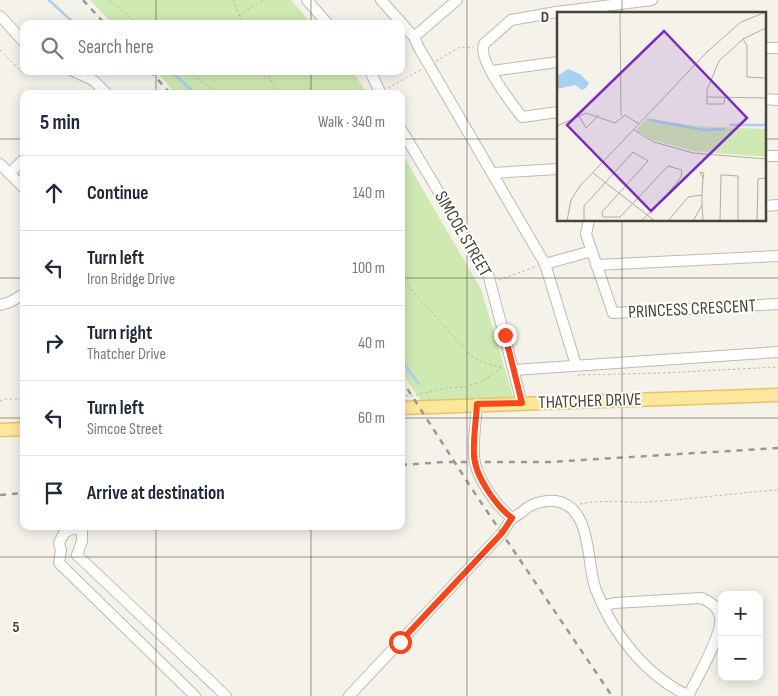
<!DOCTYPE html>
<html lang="en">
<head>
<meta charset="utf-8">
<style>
  :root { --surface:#fff; --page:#f6f6f7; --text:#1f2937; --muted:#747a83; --line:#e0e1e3 }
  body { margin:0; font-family:"Sofia Sans Condensed",sans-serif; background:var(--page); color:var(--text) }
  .controls { position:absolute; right:15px; bottom:15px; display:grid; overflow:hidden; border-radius:10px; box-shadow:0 2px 12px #0003 }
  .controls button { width:45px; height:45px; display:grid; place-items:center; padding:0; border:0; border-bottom:1px solid var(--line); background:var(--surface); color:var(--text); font:25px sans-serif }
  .stop { position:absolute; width:15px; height:15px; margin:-11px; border:4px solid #fa461c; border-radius:50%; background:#fff }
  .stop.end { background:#fa461c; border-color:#fff; box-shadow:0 1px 5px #0008 }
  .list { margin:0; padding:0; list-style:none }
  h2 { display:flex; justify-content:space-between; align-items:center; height:65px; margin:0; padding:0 20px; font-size:21px }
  h2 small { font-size:16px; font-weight:400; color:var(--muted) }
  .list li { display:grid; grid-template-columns:32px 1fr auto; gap:15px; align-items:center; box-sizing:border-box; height:75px; padding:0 20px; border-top:1px solid var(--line) }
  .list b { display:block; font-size:19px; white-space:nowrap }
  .list p { margin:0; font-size:16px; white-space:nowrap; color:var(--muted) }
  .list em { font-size:16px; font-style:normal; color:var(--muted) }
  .icon { flex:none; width:28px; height:28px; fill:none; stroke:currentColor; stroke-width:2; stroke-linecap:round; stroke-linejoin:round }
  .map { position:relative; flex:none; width:778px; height:696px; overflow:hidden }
  .search { position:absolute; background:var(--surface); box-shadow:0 2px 12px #0003; left:20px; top:20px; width:385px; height:55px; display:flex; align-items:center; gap:12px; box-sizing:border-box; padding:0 18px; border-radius:10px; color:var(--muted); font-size:19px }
  .panel { position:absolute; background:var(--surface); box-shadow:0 2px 12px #0003; left:20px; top:90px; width:385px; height:440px; border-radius:10px }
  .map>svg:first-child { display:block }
  .green { fill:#cfe9b3 }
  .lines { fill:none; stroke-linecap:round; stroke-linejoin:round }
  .stream { stroke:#a7d0f1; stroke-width:2.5 }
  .minor-casing { stroke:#c1baac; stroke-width:12 }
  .major-casing { stroke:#e5c469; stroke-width:15 }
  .path { stroke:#c3b79e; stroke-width:1; stroke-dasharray:2.5 2.5; stroke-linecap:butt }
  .minor { stroke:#fff; stroke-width:10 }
  .major { stroke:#fee69a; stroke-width:12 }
  .rail { stroke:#999; stroke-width:2.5; stroke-dasharray:6 6; stroke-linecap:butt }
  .route { stroke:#fa461c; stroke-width:6 }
  .grid { fill:none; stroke:#494338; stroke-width:1; stroke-opacity:0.55 }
  .labels { text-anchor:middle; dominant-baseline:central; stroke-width:4; stroke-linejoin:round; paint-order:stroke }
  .street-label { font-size:18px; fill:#494338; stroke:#fff }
  .inset-river { fill:none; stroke:#a7d0f1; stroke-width:2.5 }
  .inset-road { fill:none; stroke:#b0aca3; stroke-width:1 }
  .view { fill:#7b2cbf; fill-opacity:0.15; stroke:#7b2cbf; stroke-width:2.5 }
  .inset-edge { fill:none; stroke:#494338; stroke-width:2.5 }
  .grid-label { font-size:16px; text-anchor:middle; font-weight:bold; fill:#494338; stroke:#fff; stroke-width:4; stroke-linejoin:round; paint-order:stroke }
</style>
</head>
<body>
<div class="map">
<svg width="778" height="696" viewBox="0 0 778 696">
  <rect width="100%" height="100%" fill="#f5f2ea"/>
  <g class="green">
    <path d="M 90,0 L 291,0 L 312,24 L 113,24 Z"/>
    <path d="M 156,71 L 352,71 L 368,94 L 176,94 Z"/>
    <path d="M 401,152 L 481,289 L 513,396 L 507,401 L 422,402 L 401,372 Z"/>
  </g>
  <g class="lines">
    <g class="stream">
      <path d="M 49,0 L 75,24"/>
      <path d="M 171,71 L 195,94"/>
      <path d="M 401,360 L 419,384"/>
    </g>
    <g class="minor-casing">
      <g id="minor">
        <path d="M 307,0 L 328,24"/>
        <path d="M 381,0 L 414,37 L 457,0"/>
        <path d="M 0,16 L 24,42"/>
        <path d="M 414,37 L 419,48 L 545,264 L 576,365"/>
        <path d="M 764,48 L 778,48"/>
        <path d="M 73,71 L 93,80 L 107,94"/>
        <path d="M 370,71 L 381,94"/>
        <path d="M 491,71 L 558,62"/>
        <path d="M 764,99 L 778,100"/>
        <path d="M 558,112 L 522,117 C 512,104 477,59 484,44 L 511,20 L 556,12 L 652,0"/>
        <path d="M 401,129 L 488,274 L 522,403"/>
        <path d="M 764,156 L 778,156"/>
        <path d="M 0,164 L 24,188"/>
        <path d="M 493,173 L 558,169"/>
        <path d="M 9,174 L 24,159"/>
        <path d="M 764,206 L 778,205"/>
        <path d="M 589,220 L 586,234 L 613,313 L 778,304"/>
        <path d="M 545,264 L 592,251"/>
        <path d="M 596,265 L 778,256"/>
        <path d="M 0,305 L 10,302 L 24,294"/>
        <path d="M 514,370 L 778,352"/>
        <path d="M 477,404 C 476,421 473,439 474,456 C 475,476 496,506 512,518 C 520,515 523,510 530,506 C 537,502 549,500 556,501 C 593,507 586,565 596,590 C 613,634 646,676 689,696"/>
        <path d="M 604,606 L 614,603 L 702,598 C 711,603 718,606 720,617 C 724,632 696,680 688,696"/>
        <path d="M 195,696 L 59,563 L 61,550 L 59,543 L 64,533 L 74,528 L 82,531 L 82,541 L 77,555 L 226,696"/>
        <path d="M 349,696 L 502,533 L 512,518"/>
      </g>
    </g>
    <g class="major-casing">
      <g id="major">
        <path d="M 401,408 L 778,395"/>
        <path d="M 0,430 L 24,429"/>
      </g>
    </g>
    <g class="path">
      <path d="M 109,0 L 138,24"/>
      <path d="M 233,0 L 243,24"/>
      <path d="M 239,15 L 264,0"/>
      <path d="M 0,50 L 24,74"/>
      <path d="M 436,61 L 460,47 L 474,48"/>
      <path d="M 190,71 L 206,85 L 219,94"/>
      <path d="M 266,71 L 278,94"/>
      <path d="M 388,88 L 422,69"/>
      <path d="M 401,278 L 471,356 L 484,363 L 503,368"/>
      <path d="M 499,280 L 535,267"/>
      <path d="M 578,375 L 663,373 L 778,367"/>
      <path d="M 401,395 L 412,396 L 446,388 L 464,387 L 481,382 L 501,368"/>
      <path d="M 0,401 L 6,399 L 24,399"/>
      <path d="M 580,504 C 602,499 625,503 648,502 C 692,499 735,493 778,490"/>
    </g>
    <use href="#minor" class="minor"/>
    <use href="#major" class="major"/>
    <g class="rail">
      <path d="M 83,0 L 105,24"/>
      <path d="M 150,71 L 171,94"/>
      <path d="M 401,379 L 472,489 L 612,696"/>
      <path d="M 401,465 L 444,462 L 549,462 L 778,448"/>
      <path d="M 0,495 L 24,493"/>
    </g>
  </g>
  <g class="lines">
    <path class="route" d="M 400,642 L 502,533 L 512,518 C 496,506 475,476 474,456 C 473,439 476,421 477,404 L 522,403 L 505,335"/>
  </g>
  <path class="grid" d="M 156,0 L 156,24M 311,0 L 311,24M 467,0 L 467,696M 622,0 L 622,14M 156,71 L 156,94M 311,71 L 311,94M 0,139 L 24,139M 401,139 L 558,139M 764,139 L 778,139M 622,220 L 622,696M 0,278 L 24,278M 401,278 L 778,278M 0,418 L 24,418M 401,418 L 778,418M 156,526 L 156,696M 311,526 L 311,696M 0,557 L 778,557"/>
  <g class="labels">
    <g class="street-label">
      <text transform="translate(463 234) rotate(60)">SIMCOE STREET</text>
      <text transform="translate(692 309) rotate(-3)">PRINCESS CRESCENT</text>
      <text transform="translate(590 401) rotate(-2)">THATCHER DRIVE</text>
    </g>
  </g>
  <g transform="translate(557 12)">
    <rect width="209" height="209" fill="#f5f2ea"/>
    <path d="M 90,106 L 138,114 L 209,117 L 209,145 L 136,139 L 96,128 L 79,118 Z" fill="#cfe9b3"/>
    <path d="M 11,57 L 23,62 L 32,71 L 29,76 L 25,78 L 18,73 L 0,77 L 0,64 Z" fill="#a7d0f1"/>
    <path class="inset-river" d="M 92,108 L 147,118 L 168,117M 173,113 L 209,113"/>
    <path class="inset-road" d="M 63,0 L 64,103M 209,16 L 186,27 L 162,49 L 150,78 L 150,85 L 209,86M 186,27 L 190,34 L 190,65 L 209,66M 150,85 L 150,92 L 167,92 L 168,85M 21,102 L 29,116 L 42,103M 0,114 L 29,101 L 58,111 L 68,103 L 82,112M 77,118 L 97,130 L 136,141 L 209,147M 36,161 L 98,209M 145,183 L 146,166 L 143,160 L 147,161 L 146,166M 145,194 L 146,209M 10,209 L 14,188 L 23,174 L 151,39 L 184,10 L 209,0M 27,209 L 27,194 L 76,140 L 91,149 L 45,200 L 46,205 L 63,205 L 111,154 L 125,158 L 124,165 L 105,189 L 84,209M 111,209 L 131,185 L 145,183 L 145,193 L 136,209M 163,209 L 164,163 L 167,163 L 181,164 L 181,209M 200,209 L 201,167 L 209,166"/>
    <path class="view" d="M 107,19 L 190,106 L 94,199 L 10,113 Z"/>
    <rect width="209" height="209" class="inset-edge"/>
  </g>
  <g class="grid-label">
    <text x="545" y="22">D</text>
    <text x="16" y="632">5</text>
  </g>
</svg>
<div class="controls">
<button>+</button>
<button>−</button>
</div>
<div class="stop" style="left:400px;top:642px"></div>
<div class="stop end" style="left:505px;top:335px"></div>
<div class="search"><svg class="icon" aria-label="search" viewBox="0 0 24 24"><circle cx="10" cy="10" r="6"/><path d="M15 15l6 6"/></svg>Search here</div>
<section class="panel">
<h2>5 min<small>Walk · 340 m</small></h2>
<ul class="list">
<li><svg class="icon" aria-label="ahead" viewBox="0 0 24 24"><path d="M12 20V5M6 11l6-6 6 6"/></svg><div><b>Continue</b></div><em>140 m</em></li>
<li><svg class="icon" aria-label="left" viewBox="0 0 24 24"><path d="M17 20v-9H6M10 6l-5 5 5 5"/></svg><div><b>Turn left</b><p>Iron Bridge Drive</p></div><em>100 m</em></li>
<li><svg class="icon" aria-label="right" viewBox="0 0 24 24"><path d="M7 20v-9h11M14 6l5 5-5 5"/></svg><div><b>Turn right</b><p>Thatcher Drive</p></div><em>40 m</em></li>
<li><svg class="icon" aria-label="left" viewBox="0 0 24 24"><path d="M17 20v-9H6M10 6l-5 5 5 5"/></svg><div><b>Turn left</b><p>Simcoe Street</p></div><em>60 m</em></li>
<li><svg class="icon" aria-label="arrive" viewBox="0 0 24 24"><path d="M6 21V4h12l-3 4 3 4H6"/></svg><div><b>Arrive at destination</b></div></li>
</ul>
</section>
</div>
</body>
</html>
